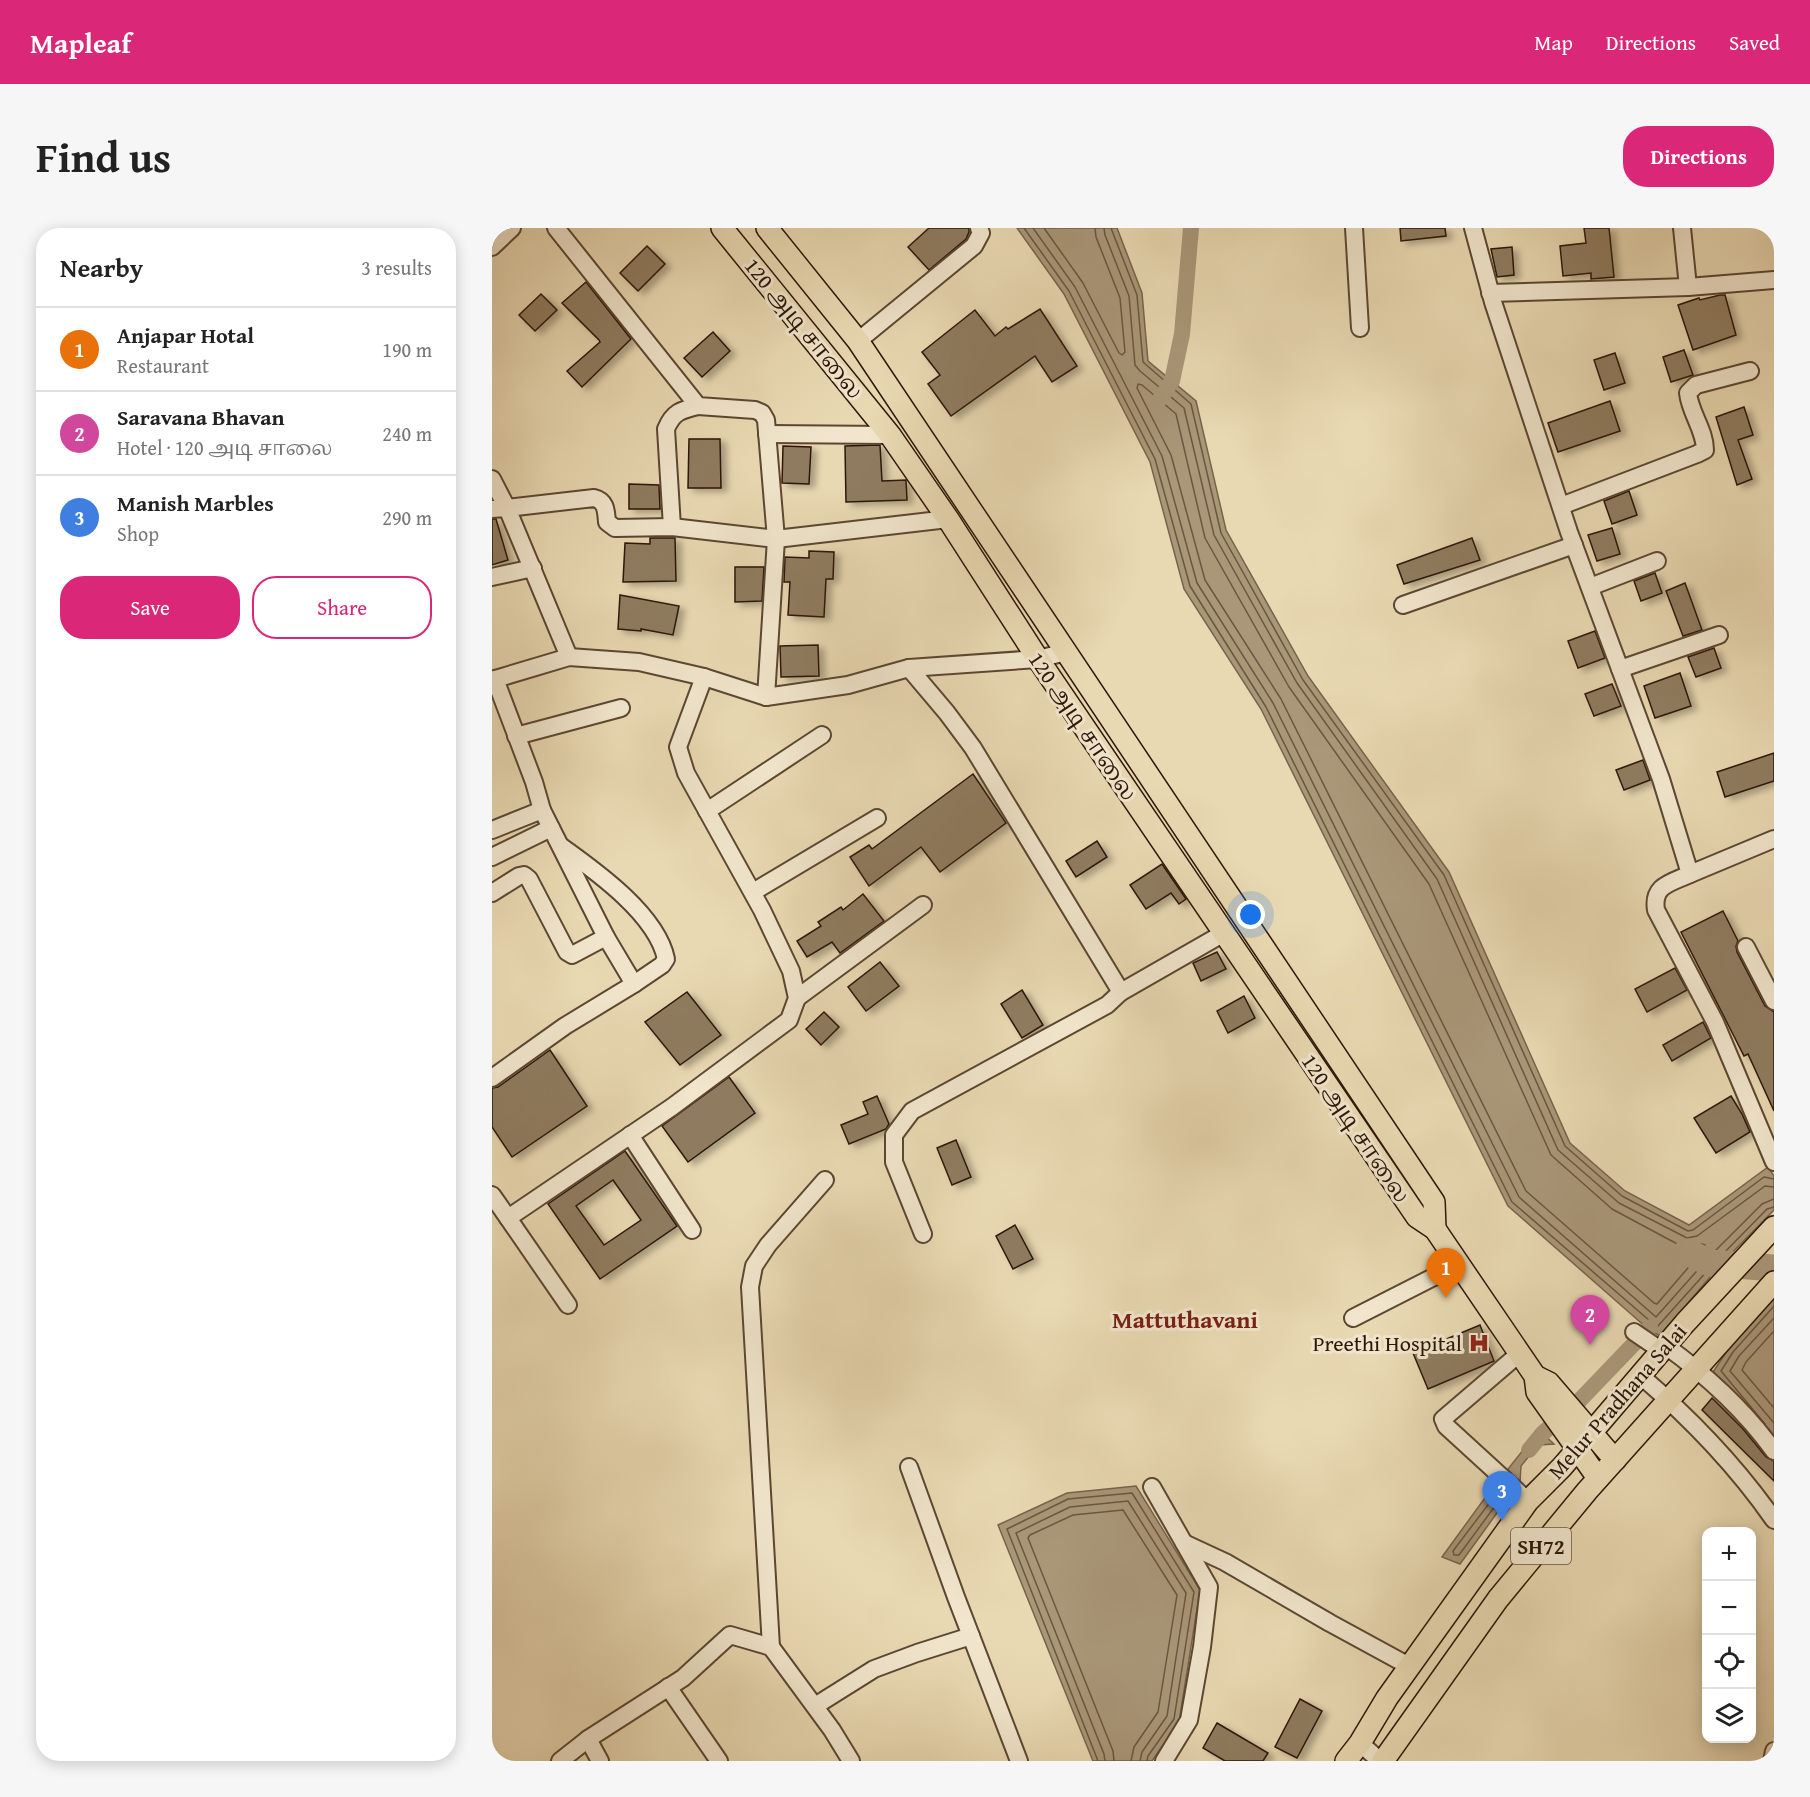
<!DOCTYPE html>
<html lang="en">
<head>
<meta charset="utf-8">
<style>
  :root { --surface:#fff; --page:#f6f6f6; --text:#222; --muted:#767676; --line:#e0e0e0; --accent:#db2777 }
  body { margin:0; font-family:"Gentium Book Plus","Noto Serif Tamil",serif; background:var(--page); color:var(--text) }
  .controls { position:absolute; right:18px; bottom:18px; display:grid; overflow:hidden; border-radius:12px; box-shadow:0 3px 15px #0003 }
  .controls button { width:54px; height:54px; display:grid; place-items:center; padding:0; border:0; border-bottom:2px solid var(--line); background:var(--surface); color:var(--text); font:30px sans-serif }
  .you { position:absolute; left:759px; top:687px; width:21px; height:21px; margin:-15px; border:4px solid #fff; border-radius:50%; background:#1a73e8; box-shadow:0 0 0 9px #1a73e833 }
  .badge { display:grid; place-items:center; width:39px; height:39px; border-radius:50%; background:var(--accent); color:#fff; font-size:20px; font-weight:700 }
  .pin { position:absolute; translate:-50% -50px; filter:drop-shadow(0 2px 3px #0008) }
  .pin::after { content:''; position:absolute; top:32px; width:21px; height:18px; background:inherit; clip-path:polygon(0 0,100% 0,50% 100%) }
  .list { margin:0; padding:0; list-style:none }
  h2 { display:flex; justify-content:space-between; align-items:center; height:78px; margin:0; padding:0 24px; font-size:26px }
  h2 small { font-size:20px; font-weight:400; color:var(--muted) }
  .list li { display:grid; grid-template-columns:39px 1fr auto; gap:18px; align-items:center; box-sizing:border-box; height:84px; padding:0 24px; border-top:2px solid var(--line) }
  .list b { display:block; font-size:22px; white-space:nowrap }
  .list p { margin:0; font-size:20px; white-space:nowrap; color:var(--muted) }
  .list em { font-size:20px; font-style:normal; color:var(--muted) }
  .actions { display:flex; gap:12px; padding:18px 24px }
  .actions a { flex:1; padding:14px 0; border:2px solid var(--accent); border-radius:24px; text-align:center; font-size:21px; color:var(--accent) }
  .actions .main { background:var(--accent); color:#fff }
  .icon { flex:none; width:33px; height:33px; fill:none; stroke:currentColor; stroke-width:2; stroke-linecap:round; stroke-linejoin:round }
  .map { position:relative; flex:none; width:1282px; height:1533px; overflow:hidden; border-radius:24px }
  header { display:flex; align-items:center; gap:36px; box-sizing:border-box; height:84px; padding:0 30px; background:var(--accent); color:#fff }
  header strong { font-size:28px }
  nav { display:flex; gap:33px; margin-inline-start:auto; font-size:21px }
  .intro { display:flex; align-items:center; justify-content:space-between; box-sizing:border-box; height:144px; padding:0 36px }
  h1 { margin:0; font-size:42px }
  .button { padding:15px 27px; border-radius:24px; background:var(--accent); color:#fff; font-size:21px; font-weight:700 }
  main { display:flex; gap:36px; padding:0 36px }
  aside { flex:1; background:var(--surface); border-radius:24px; box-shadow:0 3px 15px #0003 }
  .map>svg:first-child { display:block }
  .water { fill:#a99778; stroke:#77634b; stroke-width:1.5 }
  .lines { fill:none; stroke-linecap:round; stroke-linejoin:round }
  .shore { stroke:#6b5640; stroke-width:1.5 }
  .canal { stroke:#a99778; stroke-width:16 }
  .river { stroke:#a99778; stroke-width:27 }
  .building { fill:#8f7b60; stroke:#2d1608; stroke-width:1.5; fill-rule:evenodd; filter:url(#shadow) }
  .minor-casing { stroke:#5c4732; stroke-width:20 }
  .major-casing { stroke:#2d1608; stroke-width:24 }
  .minor { stroke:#f1e6cd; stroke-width:16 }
  .major { stroke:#e9d9b2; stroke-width:21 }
  .labels { text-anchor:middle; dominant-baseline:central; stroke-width:6; stroke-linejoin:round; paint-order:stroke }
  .shield { fill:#f1e6cd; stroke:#685443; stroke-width:1.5 }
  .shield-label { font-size:21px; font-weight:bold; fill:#2d1608 }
  .street-label { font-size:22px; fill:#2d1608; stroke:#f1e6cd }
  .poi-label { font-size:22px; fill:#2d1608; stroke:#f1e6cd; text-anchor:end }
  .neighbourhood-label { font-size:24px; font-weight:bold; fill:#7a1f14; stroke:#f1e6cd }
</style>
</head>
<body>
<header>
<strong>Mapleaf</strong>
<nav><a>Map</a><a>Directions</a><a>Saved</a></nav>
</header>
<div class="intro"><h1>Find us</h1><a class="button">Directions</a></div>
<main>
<aside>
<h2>Nearby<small>3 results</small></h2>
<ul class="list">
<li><span class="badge" style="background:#e8710a">1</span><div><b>Anjapar Hotal</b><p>Restaurant</p></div><em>190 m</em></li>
<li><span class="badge" style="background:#d1479c">2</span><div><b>Saravana Bhavan</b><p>Hotel · 120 அடி சாலை</p></div><em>240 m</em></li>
<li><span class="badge" style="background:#3f7fe0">3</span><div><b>Manish Marbles</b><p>Shop</p></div><em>290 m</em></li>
</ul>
<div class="actions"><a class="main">Save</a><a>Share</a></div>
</aside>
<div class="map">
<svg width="1282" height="1533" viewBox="0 0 1282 1533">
  <defs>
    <filter id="shadow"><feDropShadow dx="6" dy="3.5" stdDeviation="3" flood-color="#0004"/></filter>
  </defs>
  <rect width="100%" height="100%" fill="#e9d9b2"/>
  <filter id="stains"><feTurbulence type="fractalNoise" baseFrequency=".00333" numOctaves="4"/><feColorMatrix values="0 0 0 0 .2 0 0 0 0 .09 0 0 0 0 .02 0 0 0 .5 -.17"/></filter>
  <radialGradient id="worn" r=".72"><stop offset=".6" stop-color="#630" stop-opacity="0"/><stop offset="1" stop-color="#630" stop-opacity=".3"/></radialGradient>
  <g class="water">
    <path d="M 525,0 L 625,0 L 650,65 L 656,133 L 704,173 L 734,302 L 816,448 L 957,644 L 1078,915 L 1133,963 L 1197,997 L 1276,939 L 1282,948 L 1282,982 L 1229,1036 L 1168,1108 L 1156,1101 L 1016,978 L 769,481 L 692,361 L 658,234 L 572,66 Z"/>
    <path d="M 1282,1070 L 1282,1218 L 1261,1190 L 1221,1144 L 1237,1120 Z"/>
    <path d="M 1047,1202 L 1062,1216 L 1046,1217 L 1029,1238 L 1028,1254 L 1019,1247 L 1016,1241 Z"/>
    <path d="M 1003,1256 L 1018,1267 L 968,1336 L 950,1329 Z"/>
    <path d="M 644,1258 L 708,1362 L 687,1494 L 660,1533 L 601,1533 L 506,1297 L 575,1265 Z"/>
  </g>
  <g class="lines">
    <g class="shore">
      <path d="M 532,0 L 577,63 L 663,231 L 698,358 L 774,479 L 1020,974 L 1165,1099 L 1225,1032 L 1275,981 L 1282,979"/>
      <path d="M 541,0 L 583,59 L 670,228 L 705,355 L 781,475 L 1027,969 L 1164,1089 L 1219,1027 L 1270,976 L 1282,971"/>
      <path d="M 552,0 L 591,55 L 627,125 L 630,127 L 633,124 L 628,70 L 604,9 L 603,0"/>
      <path d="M 612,0 L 613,7 L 637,68 L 643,137 L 648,143 L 692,180 L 722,307 L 805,455 L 945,651 L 1066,922 L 1127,975 L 1195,1010 L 1205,1008 L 1273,958 L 1282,959"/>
      <path d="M 619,0 L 645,67 L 651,134 L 699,176 L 729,305 L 811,452 L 952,647 L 1073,918 L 1130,968 L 1196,1003 L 1201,1002 L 1272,949 L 1282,951"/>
      <path d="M 646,156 L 650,157 L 684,186 L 713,310 L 797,459 L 937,656 L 1059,927 L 1120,981 L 1189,1018 L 1198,1019 L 1210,1016 L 1213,1017 L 1213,1020 L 1165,1076 L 1162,1075 L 1034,963 L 789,471 L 713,352 L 679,227 L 645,160 Z"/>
      <path d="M 1282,1090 L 1247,1128 L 1238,1143 L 1282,1195"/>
      <path d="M 1282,1103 L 1254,1134 L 1250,1142 L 1282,1180"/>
      <path d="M 1273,1196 L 1229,1143 L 1241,1124 L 1282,1078"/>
      <path d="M 1005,1265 L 1009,1266 L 1009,1270 L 967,1327 L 962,1327 L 961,1323 Z"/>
      <path d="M 606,1533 L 515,1301 L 576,1271 L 640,1265 L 702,1364 L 682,1491 L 656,1528 L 655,1533"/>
      <path d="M 613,1533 L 612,1526 L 524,1305 L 578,1279 L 636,1273 L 694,1365 L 675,1488 L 650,1524 L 648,1533"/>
      <path d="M 622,1533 L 621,1523 L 536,1310 L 538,1307 L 581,1287 L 631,1282 L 685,1367 L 666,1484 L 642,1519 L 639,1533"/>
    </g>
    <g class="canal">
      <path d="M 668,171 L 680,153 L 690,106 L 699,0"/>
      <path d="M 1037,1222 L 1050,1206 L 1088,1172 L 1158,1099"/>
    </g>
    <path class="river" d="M 1195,1024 L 1218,1035 L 1282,1040"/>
  </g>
  <g class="building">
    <path d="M 437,0 L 477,0 L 477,4 L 474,11 L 437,42 L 416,19 Z"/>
    <path d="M 908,0 L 953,0 L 954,8 L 909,13 Z"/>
    <path d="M 1092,0 L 1117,0 L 1122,49 L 1099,51 L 1099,45 L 1071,48 L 1068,18 L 1094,15 Z"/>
    <path d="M 155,18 L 173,36 L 146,63 L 128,45 Z"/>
    <path d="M 1020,19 L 1022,47 L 1005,49 L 999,21 Z"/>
    <path d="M 94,54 L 139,111 L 90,159 L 75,143 L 108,114 L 107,112 L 70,75 Z"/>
    <path d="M 49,66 L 65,82 L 43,103 L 27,87 Z"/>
    <path d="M 1228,67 L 1233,67 L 1244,107 L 1201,122 L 1186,77 L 1207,70 L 1208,72 Z"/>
    <path d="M 548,81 L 585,138 L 560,154 L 543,128 L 459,188 L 436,156 L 448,147 L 430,124 L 483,82 L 503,108 L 514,99 L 516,101 Z"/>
    <path d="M 221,104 L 238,123 L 210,149 L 192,130 Z"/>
    <path d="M 1192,122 L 1201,147 L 1179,154 L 1171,129 Z"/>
    <path d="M 1123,125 L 1133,155 L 1112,162 L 1102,132 Z"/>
    <path d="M 1118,173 L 1128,203 L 1066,224 L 1056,195 Z"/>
    <path d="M 1252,179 L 1261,207 L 1246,212 L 1260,251 L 1245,257 L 1224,189 Z"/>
    <path d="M 197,211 L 228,211 L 229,260 L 196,260 Z"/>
    <path d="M 388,217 L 390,253 L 414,252 L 415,272 L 354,274 L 353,218 Z"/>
    <path d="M 291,218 L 319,219 L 317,256 L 290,255 Z"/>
    <path d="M 137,256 L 167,257 L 168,281 L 137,281 Z"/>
    <path d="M 1137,263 L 1145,287 L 1120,296 L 1112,273 Z"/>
    <path d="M 0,291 L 4,291 L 16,332 L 0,337 Z"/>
    <path d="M 1120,300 L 1128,326 L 1105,333 L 1096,307 Z"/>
    <path d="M 158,310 L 183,310 L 184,353 L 131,354 L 133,315 L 158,316 Z"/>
    <path d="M 980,310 L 988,332 L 912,356 L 905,337 Z"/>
    <path d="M 317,323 L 342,324 L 341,351 L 334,351 L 332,389 L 296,387 L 298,354 L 292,354 L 293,329 L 317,330 Z"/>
    <path d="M 243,339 L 272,339 L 270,373 L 243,374 Z"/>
    <path d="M 1163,345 L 1170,365 L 1149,373 L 1142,353 Z"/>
    <path d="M 1193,355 L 1210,402 L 1191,408 L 1174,363 Z"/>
    <path d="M 128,367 L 187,378 L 181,407 L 149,401 L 149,403 L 126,401 Z"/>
    <path d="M 1103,403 L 1113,430 L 1086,440 L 1076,413 Z"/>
    <path d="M 326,417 L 327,448 L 289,449 L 288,418 Z"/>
    <path d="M 1222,420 L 1229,440 L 1204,449 L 1196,429 Z"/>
    <path d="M 1188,445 L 1199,478 L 1163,490 L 1152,458 Z"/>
    <path d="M 1120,456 L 1129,478 L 1102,488 L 1093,466 Z"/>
    <path d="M 1282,525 L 1282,553 L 1233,569 L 1225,544 Z"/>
    <path d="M 1151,532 L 1158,552 L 1132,562 L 1124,542 Z"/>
    <path d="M 481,546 L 514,595 L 448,644 L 429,619 L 377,658 L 358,629 L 377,617 L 380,621 Z"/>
    <path d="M 605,613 L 615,629 L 584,649 L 574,633 Z"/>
    <path d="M 670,636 L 694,671 L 687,676 L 679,665 L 654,681 L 638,657 Z"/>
    <path d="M 371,666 L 392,693 L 348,725 L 340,714 L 315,729 L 305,713 L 329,698 L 326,694 L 349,679 L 351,682 Z"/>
    <path d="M 1231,683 L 1246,713 L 1244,718 L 1245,724 L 1273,778 L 1282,784 L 1282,883 L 1256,826 L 1252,828 L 1189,704 Z"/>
    <path d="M 725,724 L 734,741 L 709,753 L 701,735 Z"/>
    <path d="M 388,734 L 407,758 L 374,783 L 356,759 Z"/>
    <path d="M 1183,740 L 1195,762 L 1155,784 L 1143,761 Z"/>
    <path d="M 530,762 L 551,797 L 530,810 L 509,776 Z"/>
    <path d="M 195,764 L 229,807 L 188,837 L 153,794 Z"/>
    <path d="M 752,768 L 763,790 L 736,805 L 725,783 Z"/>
    <path d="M 332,784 L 347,799 L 329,817 L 314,801 Z"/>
    <path d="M 1211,794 L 1219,810 L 1180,833 L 1171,817 Z"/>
    <path d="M 58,822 L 95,878 L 20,929 L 0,899 L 0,860 L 6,859 Z"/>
    <path d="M 237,849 L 263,885 L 196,934 L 170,898 Z"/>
    <path d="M 385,868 L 397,896 L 394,901 L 357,916 L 349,897 L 376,886 L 371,874 Z"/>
    <path d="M 1239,868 L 1250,886 L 1258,904 L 1224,925 L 1202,890 Z"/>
    <path d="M 464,912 L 479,949 L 460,957 L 445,920 Z"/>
    <path d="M 133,923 L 185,998 L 108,1051 L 56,976 ZM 121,952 L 149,992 L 112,1017 L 84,978 Z"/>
    <path d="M 523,997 L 541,1031 L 521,1041 L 504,1008 Z"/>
    <path d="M 988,1097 L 1002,1133 L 936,1161 L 921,1125 Z"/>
    <path d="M 1220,1170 L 1251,1201 L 1274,1229 L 1282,1233 L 1282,1253 L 1210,1182 Z"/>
    <path d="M 808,1471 L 830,1483 L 805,1530 L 783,1519 Z"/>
    <path d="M 725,1495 L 776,1525 L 771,1533 L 733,1533 L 711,1520 Z"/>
  </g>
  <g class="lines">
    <g class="minor-casing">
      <g id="minor">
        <path d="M 64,0 L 206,178 L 263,182 L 270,185 L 274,192 L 284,311 L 274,469"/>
        <path d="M 862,0 L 868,100"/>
        <path d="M 981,0 L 1001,74 L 1077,304 L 1169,551 L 1198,646 C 1179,655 1160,657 1164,682 L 1223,794 L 1282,934"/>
        <path d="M 1190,0 L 1196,59"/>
        <path d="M 0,19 L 20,0"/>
        <path d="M 998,65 L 1196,59 L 1282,52"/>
        <path d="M 366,113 L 482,18 L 489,5 L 487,0"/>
        <path d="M 275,206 L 398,207"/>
        <path d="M 0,251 L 15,280 L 0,281"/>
        <path d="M 1069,278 L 1205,226 L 1213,222 C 1213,202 1198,185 1196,165 L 1204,157 L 1258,143"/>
        <path d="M 180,299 L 174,201 C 181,184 189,182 206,178"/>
        <path d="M 0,349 L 41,340"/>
        <path d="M 1098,359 L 1165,333"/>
        <path d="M 911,377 L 1082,317"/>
        <path d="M 77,429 L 15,280 L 102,270 C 114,273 114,282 115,294 L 123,300 L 180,299 L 284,311 L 456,291"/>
        <path d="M 417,440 L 455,485 L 481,520 L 629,764 L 615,777 L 420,883 L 402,907 L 402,934 L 431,1006"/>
        <path d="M 1128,441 L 1227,407"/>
        <path d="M 0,452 L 77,429 L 147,434 L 212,449 L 274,469 L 356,457 L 417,440 L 546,431 L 574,424"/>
        <path d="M 24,508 L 129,480"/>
        <path d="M 215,583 L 330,507"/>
        <path d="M 0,602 L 50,582"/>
        <path d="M 70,619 C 105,644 165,687 174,731 L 170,737 L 142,756"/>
        <path d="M 0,629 L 59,600"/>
        <path d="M 1198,646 L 1282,611"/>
        <path d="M 261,664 L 385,590"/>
        <path d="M 0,665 L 27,648 L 32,647 L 37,651 L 75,724 L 80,727 L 114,709"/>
        <path d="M 1254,719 L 1282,773"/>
        <path d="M 629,764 L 732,705"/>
        <path d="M 305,770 L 431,677"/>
        <path d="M 0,850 L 73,798 L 142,756 L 114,709 L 50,582 L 42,554 L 3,451"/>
        <path d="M 138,907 L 200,1002"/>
        <path d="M 0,967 L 16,990"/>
        <path d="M 76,1077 L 16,990 L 180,879 L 297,792 L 305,770 L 299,743 L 270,682 L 194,545 L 186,519 L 212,449"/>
        <path d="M 861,1090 L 967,1036"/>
        <path d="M 1142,1104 L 1170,1123"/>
        <path d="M 1174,1118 C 1214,1147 1253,1183 1282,1223"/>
        <path d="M 1028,1125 L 951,1191 L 954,1198 L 1036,1273"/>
        <path d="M 1149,1148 C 1198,1190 1245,1239 1282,1292"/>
        <path d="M 417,1239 L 464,1369 L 527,1533"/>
        <path d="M 660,1259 L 717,1359 L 710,1419 L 697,1492 L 672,1533"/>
        <path d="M 692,1315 L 733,1334 L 838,1395 L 917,1438"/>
        <path d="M 279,1419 L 258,1059 L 262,1038 L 276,1017 L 333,952"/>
        <path d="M 176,1459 L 227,1533"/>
        <path d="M 323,1478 L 382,1441 L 425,1425 L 479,1408"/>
        <path d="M 96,1511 L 108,1533"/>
        <path d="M 868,1515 L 888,1533"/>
        <path d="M 68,1533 L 96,1511 L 191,1450 L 238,1407 L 279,1419 L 340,1502 L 359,1533"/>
        <path d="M 1280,1533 L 1282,1523"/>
      </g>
    </g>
    <g class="major-casing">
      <g id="major">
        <path d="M 230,0 L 398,207 L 456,291 L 546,431 L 925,989 L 943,1001 L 1043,1148 L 1045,1164 L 1106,1250"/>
        <path d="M 275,0 L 366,113 L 942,974 L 943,1001"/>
        <path d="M 1043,1148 L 1057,1155 L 1123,1232"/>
        <path d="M 854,1533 L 868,1515 L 895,1470 L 1036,1273 L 1070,1239 L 1193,1095 L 1282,999"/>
        <path d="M 891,1533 L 1006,1371 L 1095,1263 L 1282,1054"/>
      </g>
    </g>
    <use href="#minor" class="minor"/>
    <use href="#major" class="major"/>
  </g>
  <defs>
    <g id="hospital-bare" transform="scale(1.62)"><path d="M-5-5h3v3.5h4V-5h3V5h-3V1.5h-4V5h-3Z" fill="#8f2418" stroke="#f1e6cd" stroke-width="2.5" paint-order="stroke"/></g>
  </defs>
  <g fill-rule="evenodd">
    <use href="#hospital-bare" x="987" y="1115"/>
  </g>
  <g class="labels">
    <rect class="shield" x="1019" y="1300" width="60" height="36" rx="4.5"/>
    <g class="shield-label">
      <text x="1049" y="1318">SH72</text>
    </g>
    <g class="street-label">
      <text transform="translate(312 100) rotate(51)">120 அடி சாலை</text>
      <text transform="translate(591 498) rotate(56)">120 அடி சாலை</text>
      <text transform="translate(864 900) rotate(56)">120 அடி சாலை</text>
      <text transform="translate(1125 1173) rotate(-49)">Melur Pradhana Salai</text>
    </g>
    <g class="poi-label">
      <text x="970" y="1115">Preethi Hospital</text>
    </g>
    <g class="neighbourhood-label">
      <text x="693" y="1091">Mattuthavani</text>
    </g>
  </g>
  <rect width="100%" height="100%" filter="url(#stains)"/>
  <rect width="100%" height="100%" fill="url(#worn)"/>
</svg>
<div class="controls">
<button>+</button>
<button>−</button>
<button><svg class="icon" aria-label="locate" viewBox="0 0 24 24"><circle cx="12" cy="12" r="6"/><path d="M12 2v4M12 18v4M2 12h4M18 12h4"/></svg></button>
<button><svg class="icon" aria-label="layers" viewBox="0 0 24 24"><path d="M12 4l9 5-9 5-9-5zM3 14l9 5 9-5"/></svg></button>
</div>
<div class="you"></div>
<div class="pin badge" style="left:954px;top:1070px;background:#e8710a">1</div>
<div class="pin badge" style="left:1098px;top:1117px;background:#d1479c">2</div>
<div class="pin badge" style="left:1010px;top:1293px;background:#3f7fe0">3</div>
</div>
</main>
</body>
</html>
